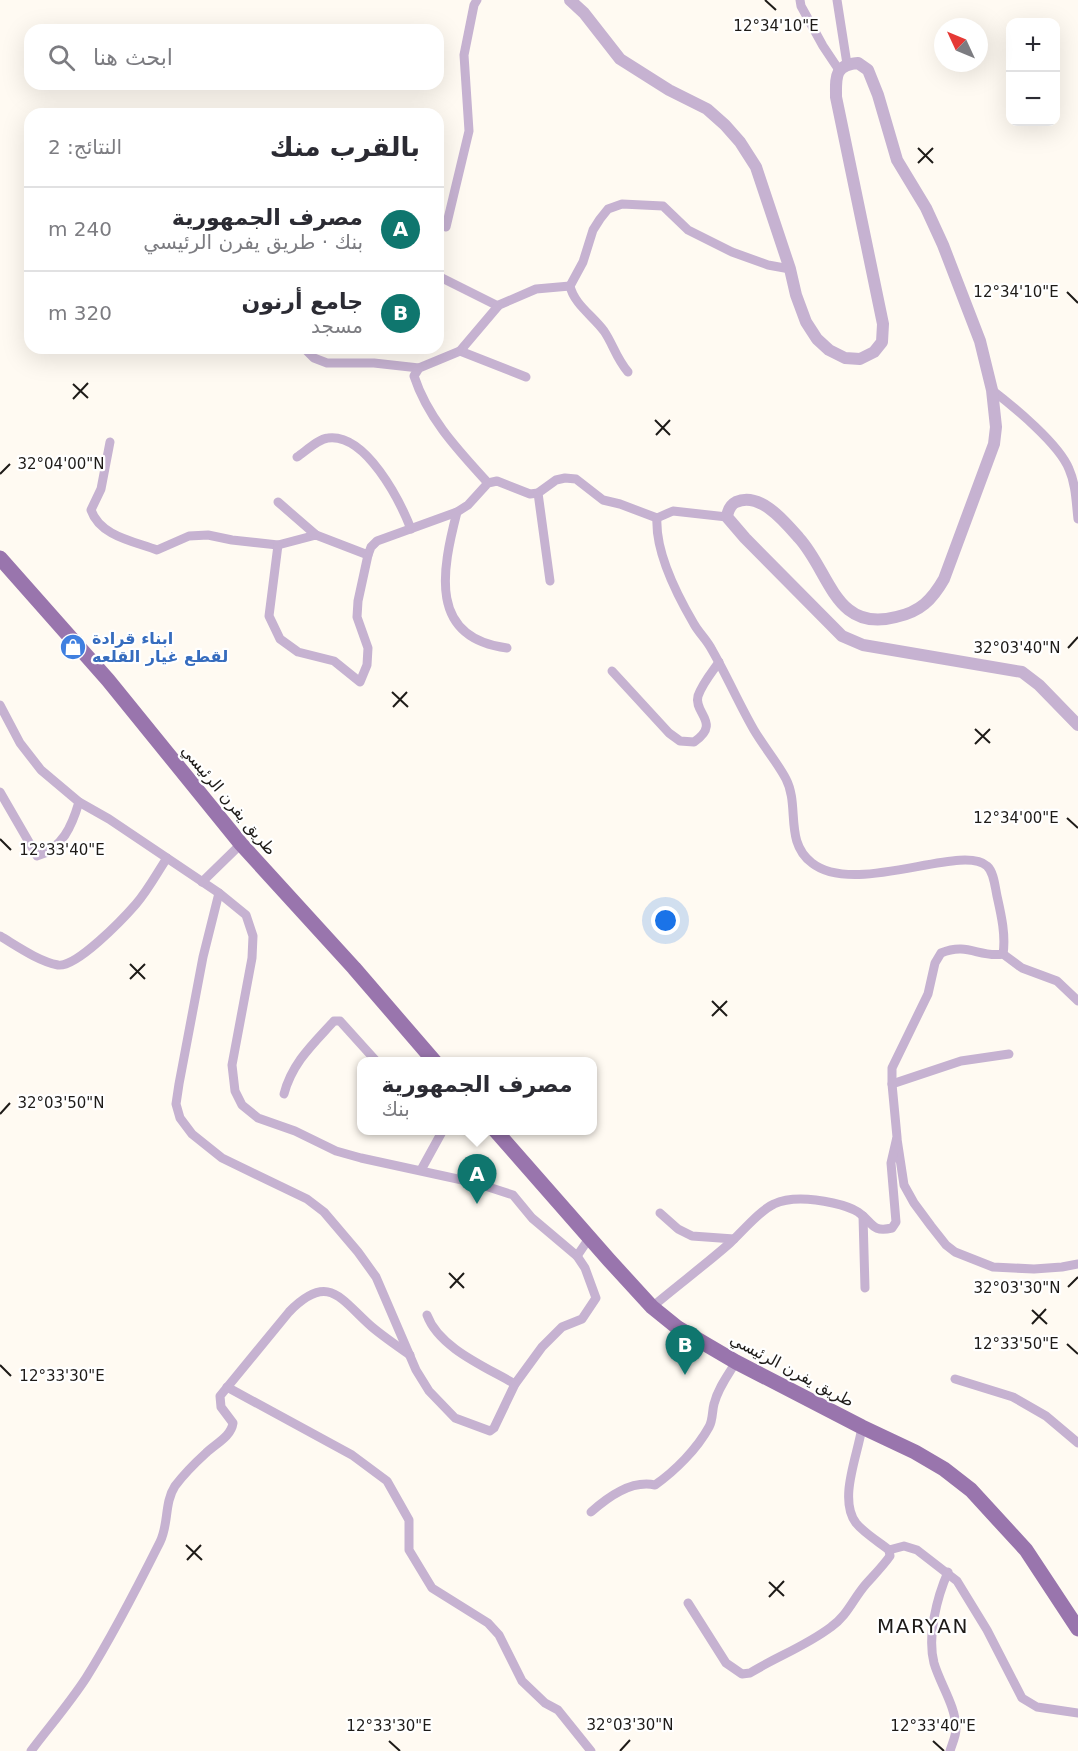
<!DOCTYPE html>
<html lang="ar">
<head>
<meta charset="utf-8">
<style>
  :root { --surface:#fff; --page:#f2f2f3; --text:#2b2b33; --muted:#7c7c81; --line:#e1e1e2; --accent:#0f766e }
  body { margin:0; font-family:"DejaVu Sans",Vazirmatn,sans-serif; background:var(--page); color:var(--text); direction:rtl }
  .controls { position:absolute; right:18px; top:18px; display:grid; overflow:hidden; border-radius:12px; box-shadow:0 6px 24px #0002 }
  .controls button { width:54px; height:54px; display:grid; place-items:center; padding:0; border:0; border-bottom:2px solid var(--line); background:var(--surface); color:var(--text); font:30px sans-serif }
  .compass { position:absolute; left:934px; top:18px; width:54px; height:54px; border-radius:50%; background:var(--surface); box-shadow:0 6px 24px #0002; rotate:314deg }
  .you { position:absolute; left:666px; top:921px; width:21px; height:21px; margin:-15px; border:4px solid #fff; border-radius:50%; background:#1a73e8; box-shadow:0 0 0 9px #1a73e833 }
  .badge { display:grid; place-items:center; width:39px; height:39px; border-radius:50%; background:var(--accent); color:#fff; font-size:20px; font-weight:700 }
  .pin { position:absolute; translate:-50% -50px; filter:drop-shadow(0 2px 3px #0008) }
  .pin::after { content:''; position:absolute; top:32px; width:21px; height:18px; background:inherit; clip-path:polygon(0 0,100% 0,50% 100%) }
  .popup { position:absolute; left:357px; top:1057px; width:240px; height:78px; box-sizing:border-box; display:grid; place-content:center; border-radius:12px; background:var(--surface); filter:drop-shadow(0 2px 4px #0005); font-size:20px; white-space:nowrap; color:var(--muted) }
  .popup b { font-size:22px; color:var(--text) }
  .popup::after { content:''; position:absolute; left:50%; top:100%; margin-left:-12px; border:12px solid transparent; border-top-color:var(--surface) }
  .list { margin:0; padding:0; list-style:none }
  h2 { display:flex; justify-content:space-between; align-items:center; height:78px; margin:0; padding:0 24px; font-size:26px }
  h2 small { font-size:20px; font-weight:400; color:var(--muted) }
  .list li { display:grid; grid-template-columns:39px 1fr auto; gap:18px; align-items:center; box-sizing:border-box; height:84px; padding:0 24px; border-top:2px solid var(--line) }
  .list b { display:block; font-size:22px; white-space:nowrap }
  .list p { margin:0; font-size:20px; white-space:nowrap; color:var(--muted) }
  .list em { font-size:20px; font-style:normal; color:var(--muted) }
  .icon { flex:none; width:33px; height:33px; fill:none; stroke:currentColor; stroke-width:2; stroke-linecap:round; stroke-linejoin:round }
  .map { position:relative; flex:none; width:1078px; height:1751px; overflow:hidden; direction:ltr }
  .search { position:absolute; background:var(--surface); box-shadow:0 6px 24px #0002; left:24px; top:24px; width:420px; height:66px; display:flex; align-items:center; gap:15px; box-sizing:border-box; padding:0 21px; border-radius:18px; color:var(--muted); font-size:22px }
  .panel { position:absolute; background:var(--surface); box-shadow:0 6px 24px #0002; left:24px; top:108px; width:420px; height:246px; border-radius:18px; direction:rtl }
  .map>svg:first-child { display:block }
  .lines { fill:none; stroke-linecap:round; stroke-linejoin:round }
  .minor { stroke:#c6b2d1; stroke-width:9 }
  .tertiary { stroke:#c6b2d1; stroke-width:12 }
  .primary { stroke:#9975ad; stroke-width:15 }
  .ticks { fill:none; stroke:#1e1b18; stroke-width:2 }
  .labels { text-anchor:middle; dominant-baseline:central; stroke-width:4.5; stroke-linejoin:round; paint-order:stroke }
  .shop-label { font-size:16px; font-weight:bold; fill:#366cbe; stroke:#fff; text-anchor:start }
  .street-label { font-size:16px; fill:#1e1b18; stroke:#fff }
  .quarter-label { font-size:20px; letter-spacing:1.5px; fill:#1e1b18; stroke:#fff }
  .ticks-label { font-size:15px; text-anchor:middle; fill:#1e1b18; stroke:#fff; stroke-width:4.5; stroke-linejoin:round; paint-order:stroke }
</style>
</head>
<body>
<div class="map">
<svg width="1078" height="1751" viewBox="0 0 1078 1751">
  <rect width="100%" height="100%" fill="#fffaf2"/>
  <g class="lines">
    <g class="minor">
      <path d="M 800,0 L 801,6 L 823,46 L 839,70"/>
      <path d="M 837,0 L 847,64"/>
      <path d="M 446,227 L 469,131 L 464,55 L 474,5 L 477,0"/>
      <path d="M 438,276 L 498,306"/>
      <path d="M 304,348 L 314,358 L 327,363 L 374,363 L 419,368"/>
      <path d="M 460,351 L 526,377"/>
      <path d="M 628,372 C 616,358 613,344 604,331 C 593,316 574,304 570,286 L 583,262 L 593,230 L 600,219 L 608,209 L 622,204 L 663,206 L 688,230 L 732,252 L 768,265 L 790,269"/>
      <path d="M 992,390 C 1014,407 1059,444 1069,469 C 1076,485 1076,502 1078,519"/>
      <path d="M 110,442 L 101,489 L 91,510 C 100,536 133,541 157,550 L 189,536 L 208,535 L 232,540 L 278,545 L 316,535 L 368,555 L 371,547 L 377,541 L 457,512 L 468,505 L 488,483 L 497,481 L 530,494 L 538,493 L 556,480 L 565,478 L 576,479 L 603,500 L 620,504 L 657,518"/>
      <path d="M 297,457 C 306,451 318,439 328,438 C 366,433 400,501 411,529"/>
      <path d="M 488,483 C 459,451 428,419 414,376 L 419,368 L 460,351 L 499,305 L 536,289 L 570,286"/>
      <path d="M 538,493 L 550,581"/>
      <path d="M 278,502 L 316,535"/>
      <path d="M 457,512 C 442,570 428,638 507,648"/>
      <path d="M 278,545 L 269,616 L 280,639 L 298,652 L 334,661 L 360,682 L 367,665 L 368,648 L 357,617 L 358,601 L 368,555"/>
      <path d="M 612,671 L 669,733 L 680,741 L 694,742 C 722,723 693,713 698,696 C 702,684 712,672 719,662"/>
      <path d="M 0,705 L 20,743 L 41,770 L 79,802 L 109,819 L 219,893 L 246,915 L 253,936 L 252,958 L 232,1065 L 235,1091 L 242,1105 L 258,1118 L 295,1131 L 336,1151 L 361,1158 L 476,1183 L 513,1195 L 532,1218 L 577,1256 L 590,1237"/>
      <path d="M 0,792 L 37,856 C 62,849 72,826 79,802"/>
      <path d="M 202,882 L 241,844"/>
      <path d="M 219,893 L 203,957 L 179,1084 L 176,1104 L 180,1118 L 192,1134 L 222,1158 L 307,1199 L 324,1212 L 358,1252 L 376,1277 L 416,1370 L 429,1391 L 455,1418 L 490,1431 L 494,1428 L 515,1384 L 542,1347 L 562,1327 L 582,1319 L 596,1298 L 585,1268 L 577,1256"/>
      <path d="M 0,936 C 17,946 38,961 58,965 C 76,968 123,919 136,904 C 148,890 157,873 167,858"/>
      <path d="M 1003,954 L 1022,968 L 1057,981 L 1078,1001"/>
      <path d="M 892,1084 L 961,1061 L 1009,1054"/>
      <path d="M 284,1094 C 292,1063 313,1044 334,1021 L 340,1021 L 377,1062"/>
      <path d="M 897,1139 L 904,1185 L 914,1203 L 931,1226 L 946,1245 L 955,1252 L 993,1267 L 1034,1269 L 1062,1267 L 1078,1264"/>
      <path d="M 421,1170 L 443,1130"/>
      <path d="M 660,1213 L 678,1229 L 692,1236 L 734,1239"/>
      <path d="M 863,1216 L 865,1288"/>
      <path d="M 652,1307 C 678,1285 705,1265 730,1243 C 742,1232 760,1210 774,1204 C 791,1196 815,1199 833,1203 C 842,1205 850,1207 858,1212 C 873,1222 871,1233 892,1228 L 896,1222 L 891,1163 L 897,1137 L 892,1084 L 892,1068 L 928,994 L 935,963 L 941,953 C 968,942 979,958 1003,954 C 1006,935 1001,914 997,896 C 995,887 994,872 987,866 C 962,843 855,897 812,863 C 784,842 800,806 786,779 C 777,762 764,747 754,730 C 739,704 727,676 712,650 C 707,640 699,633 694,624 C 677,595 655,552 657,518 L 673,511 L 727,517"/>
      <path d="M 427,1315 C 439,1348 486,1367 515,1384"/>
      <path d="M 955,1379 L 1013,1397 L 1046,1416 L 1078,1443"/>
      <path d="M 227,1387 L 352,1455 L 387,1481 L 409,1520 L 409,1550 L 432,1588 L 488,1623 L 499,1635 L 522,1681 L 545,1703 L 558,1710 L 591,1751"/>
      <path d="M 862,1427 C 858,1455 838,1499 856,1523 C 864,1533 879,1542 889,1550 L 904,1546 L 917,1550 L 957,1581 L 987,1630 L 1022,1698 L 1037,1707 L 1078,1713"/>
      <path d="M 591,1512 C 608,1497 631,1480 655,1485 C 675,1471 697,1449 709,1427 C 713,1420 712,1411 714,1404 C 718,1388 728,1375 736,1362"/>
      <path d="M 948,1572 C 937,1597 927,1636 934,1663 C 940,1684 956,1706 956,1729 C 956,1736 952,1744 950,1751"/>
      <path d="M 688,1603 L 726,1663 L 742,1674 L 750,1673 C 776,1657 806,1646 831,1627 C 847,1616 853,1599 866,1584 C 874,1575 883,1566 890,1556 L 889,1550"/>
      <path d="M 31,1751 C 49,1727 69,1704 86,1678 C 113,1635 137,1588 160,1542 C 169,1524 164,1503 175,1486 C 184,1474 195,1463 206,1453 C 215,1444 231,1437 233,1423 L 221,1407 L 220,1396 L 289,1312 C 329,1271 341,1300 372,1327 C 384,1337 397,1346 410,1355"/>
    </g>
    <path class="tertiary" d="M 570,0 L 584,13 L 620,59 L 669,90 L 707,109 L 725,125 L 740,142 L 756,167 L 790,269 L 796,295 L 806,322 L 817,339 L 829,350 L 845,358 L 860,359 L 874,352 L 882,342 L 883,324 L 836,97 C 836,77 834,65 858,63 L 868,70 L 878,95 L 897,160 L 926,208 L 943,245 L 980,341 L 992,390 L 996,427 L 994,444 L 944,579 C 932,600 920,612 896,617 C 835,633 830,572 799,538 C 785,522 760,491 736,502 C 730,505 728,510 727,517 L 745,538 L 842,636 L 863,645 L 1022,672 L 1039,685 L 1078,725"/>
    <g class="primary">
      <path d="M 0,558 L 108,680 L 241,844 L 354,968 L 435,1062"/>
      <path d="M 495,1130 L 609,1260 L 652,1307 L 678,1328 L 736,1362 L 862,1427 L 915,1452 L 944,1469 L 971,1490 L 1026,1550 L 1078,1629"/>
    </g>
  </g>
  <path class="ticks" d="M 765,0 L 776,10M 918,148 L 933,163M 918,163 L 933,148M 1067,292 L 1078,303M 73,384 L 88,398M 73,399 L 88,383M 655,420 L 670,435M 656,435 L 670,420M 0,474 L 10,464M 1068,648 L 1078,637M 392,692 L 408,707M 393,707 L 407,692M 975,729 L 990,743M 975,744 L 990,729M 1067,818 L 1078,828M 0,839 L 11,850M 130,964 L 145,979M 130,979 L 145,964M 712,1001 L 727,1016M 712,1016 L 727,1001M 0,1114 L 10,1103M 449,1273 L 464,1288M 1068,1287 L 1078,1277M 450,1288 L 464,1273M 1032,1310 L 1047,1324M 1032,1324 L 1046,1309M 1067,1344 L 1078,1354M 0,1365 L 11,1376M 186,1545 L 202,1560M 187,1560 L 201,1545M 769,1582 L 784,1596M 769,1597 L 784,1581M 389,1741 L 400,1751M 933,1741 L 944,1751M 620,1751 L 630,1740"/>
  <defs>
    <g id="shop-disc" transform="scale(1.35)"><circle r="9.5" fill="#3f7fe0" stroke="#fff"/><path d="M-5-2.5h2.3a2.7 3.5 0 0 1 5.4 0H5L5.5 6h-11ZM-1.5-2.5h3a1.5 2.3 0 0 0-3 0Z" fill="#fff"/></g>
  </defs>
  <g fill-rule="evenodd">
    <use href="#shop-disc" x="73" y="647"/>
  </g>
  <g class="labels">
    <g class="shop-label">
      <text x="92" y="638">ابناء قرادة<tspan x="92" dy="18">لقطع غيار القلعه</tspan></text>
    </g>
    <g class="street-label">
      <text transform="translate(229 800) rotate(50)">طريق يفرن الرئيسي</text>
      <text transform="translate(792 1370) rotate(28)">طريق يفرن الرئيسي</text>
    </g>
    <g class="quarter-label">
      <text x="923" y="1626">MARYAN</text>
    </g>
  </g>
  <g class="ticks-label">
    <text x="776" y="31">12°34'10"E</text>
    <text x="1016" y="297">12°34'10"E</text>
    <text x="61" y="469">32°04'00"N</text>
    <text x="1017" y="653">32°03'40"N</text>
    <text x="1016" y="823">12°34'00"E</text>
    <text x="62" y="855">12°33'40"E</text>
    <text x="61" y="1108">32°03'50"N</text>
    <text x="1017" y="1293">32°03'30"N</text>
    <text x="1016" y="1349">12°33'50"E</text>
    <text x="62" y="1381">12°33'30"E</text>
    <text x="630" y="1730">32°03'30"N</text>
    <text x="389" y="1731">12°33'30"E</text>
    <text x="933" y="1731">12°33'40"E</text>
  </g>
</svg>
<div class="controls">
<button>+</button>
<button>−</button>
</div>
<svg class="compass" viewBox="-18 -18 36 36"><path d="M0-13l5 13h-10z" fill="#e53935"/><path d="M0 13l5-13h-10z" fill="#7c7c81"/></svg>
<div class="you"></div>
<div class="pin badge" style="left:477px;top:1204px">A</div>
<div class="popup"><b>مصرف الجمهورية</b>بنك</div>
<div class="pin badge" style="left:685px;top:1375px">B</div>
<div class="search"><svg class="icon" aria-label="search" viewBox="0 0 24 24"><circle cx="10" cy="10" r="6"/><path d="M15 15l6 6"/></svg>ابحث هنا</div>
<section class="panel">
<h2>بالقرب منك<small>النتائج: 2</small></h2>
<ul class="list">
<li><span class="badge">A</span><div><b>مصرف الجمهورية</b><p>بنك · طريق يفرن الرئيسي</p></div><em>240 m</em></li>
<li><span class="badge">B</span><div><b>جامع أرنون</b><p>مسجد</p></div><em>320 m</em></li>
</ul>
</section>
</div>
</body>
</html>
